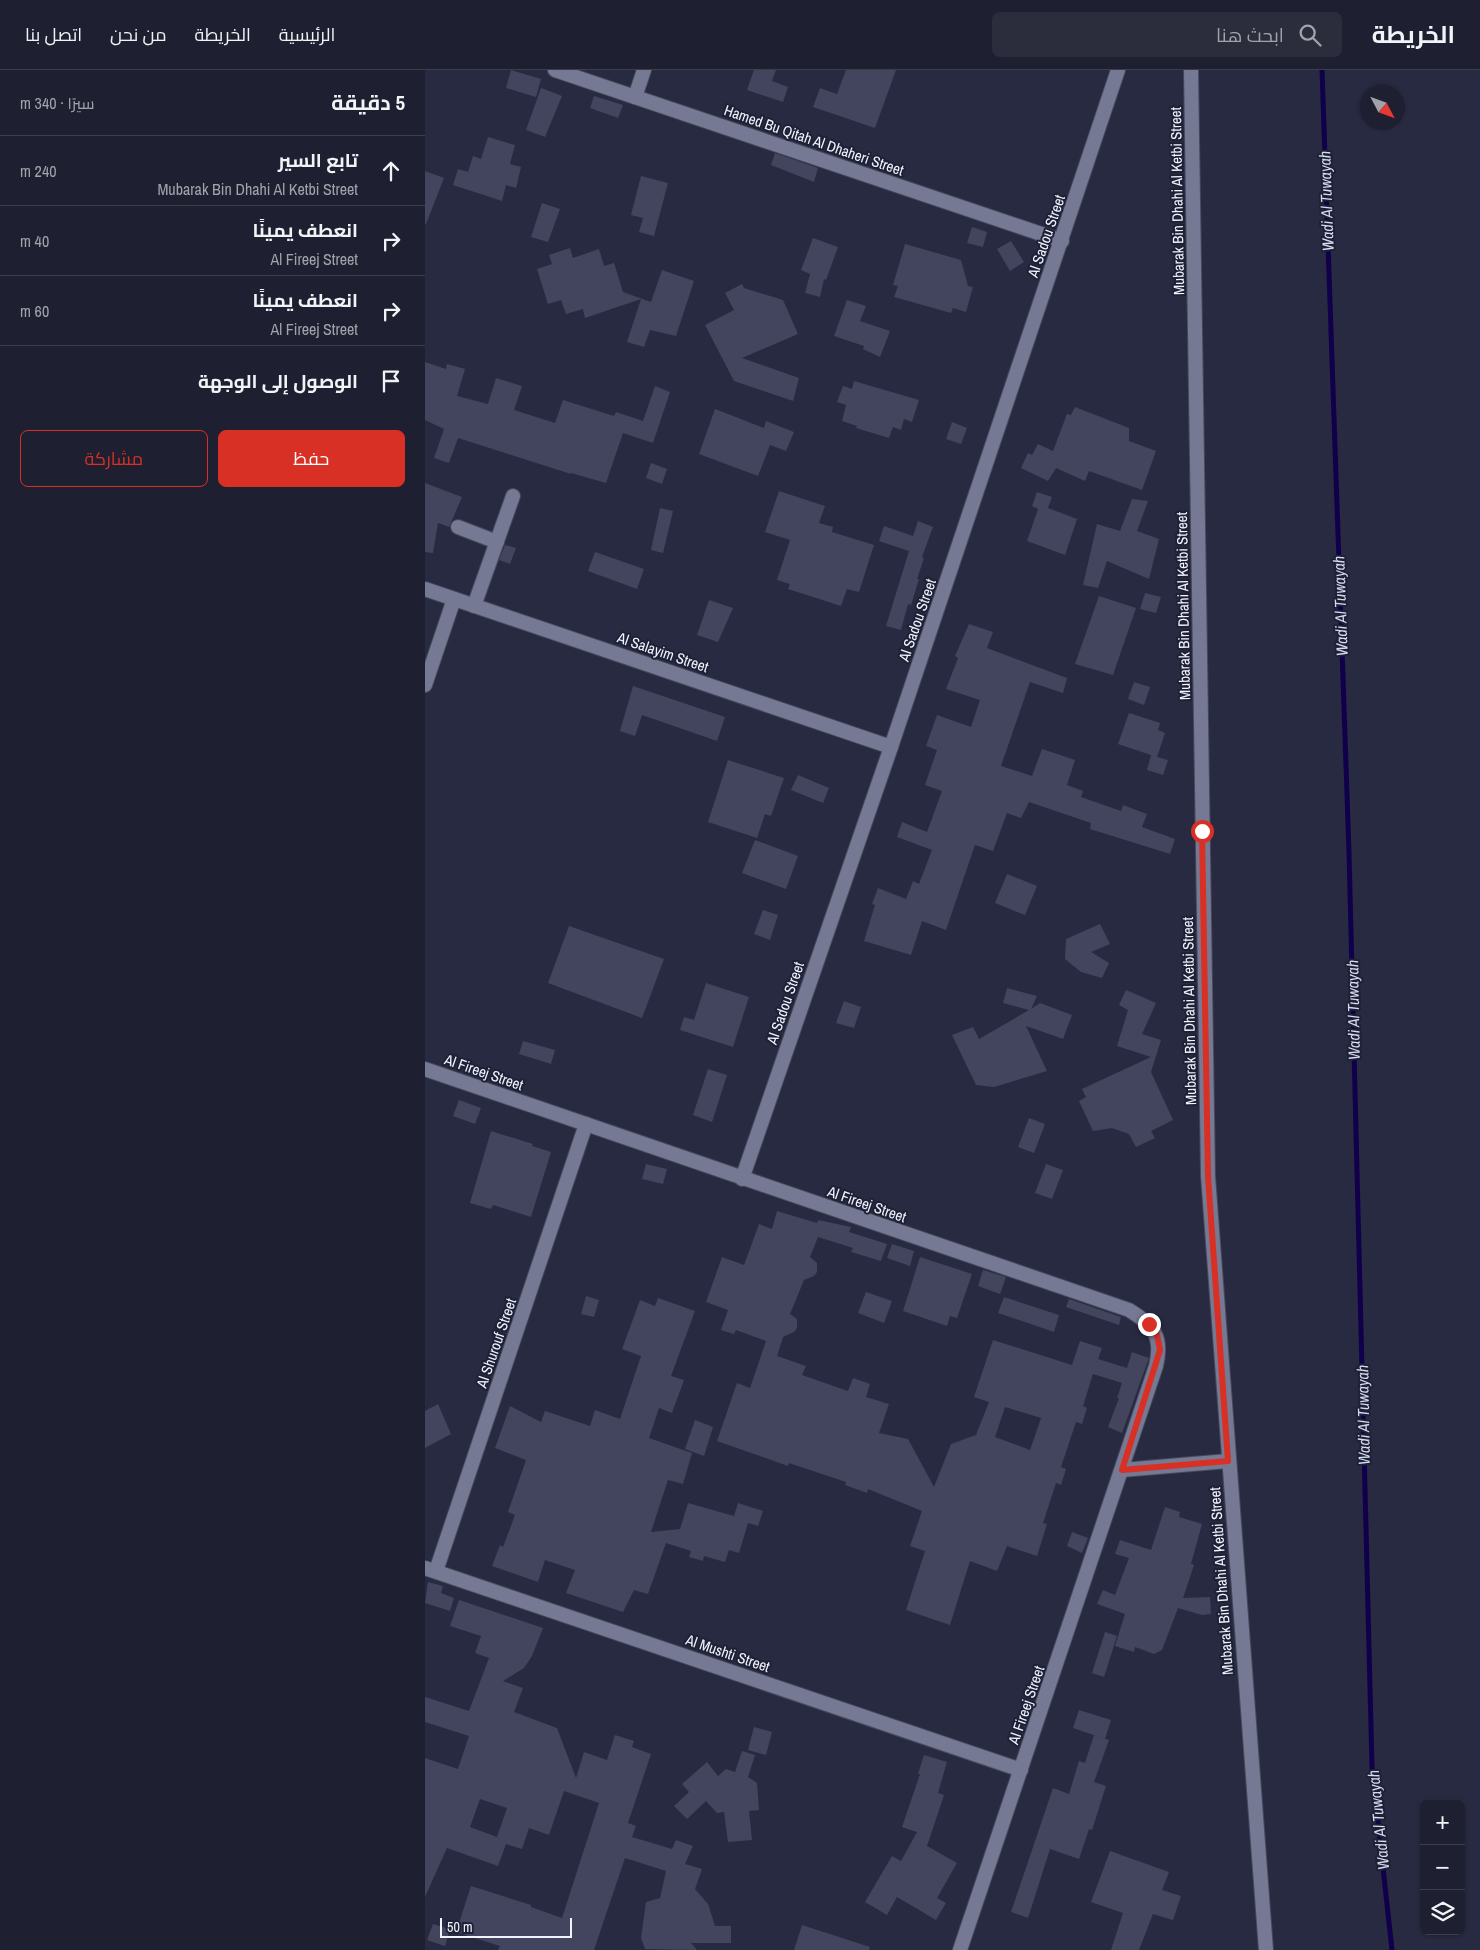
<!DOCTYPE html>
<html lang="ar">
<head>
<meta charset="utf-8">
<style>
  :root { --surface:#1e2031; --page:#2b2d3d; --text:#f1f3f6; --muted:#a1a3ab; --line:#3c3e4d; --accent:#d93025 }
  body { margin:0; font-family:"Archivo Narrow",Cairo,sans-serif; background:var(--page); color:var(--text); direction:rtl }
  .controls { position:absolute; right:15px; bottom:15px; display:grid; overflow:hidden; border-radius:8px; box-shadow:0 1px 4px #0004 }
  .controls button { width:45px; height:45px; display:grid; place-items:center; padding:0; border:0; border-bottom:1px solid var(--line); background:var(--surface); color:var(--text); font:25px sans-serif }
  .compass { position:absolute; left:935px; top:15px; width:45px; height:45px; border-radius:50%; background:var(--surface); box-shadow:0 1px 4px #0004; rotate:131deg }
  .scale { position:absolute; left:15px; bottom:12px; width:132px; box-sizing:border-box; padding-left:5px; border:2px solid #f0f2fe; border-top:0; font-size:14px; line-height:18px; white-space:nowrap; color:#f0f2fe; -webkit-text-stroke:4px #1e2136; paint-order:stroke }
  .stop { position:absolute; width:15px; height:15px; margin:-11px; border:4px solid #d93025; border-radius:50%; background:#fff }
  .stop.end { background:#d93025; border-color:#fff; box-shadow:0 1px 5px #0008 }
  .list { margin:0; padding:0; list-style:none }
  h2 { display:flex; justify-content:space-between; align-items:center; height:65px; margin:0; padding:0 20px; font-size:21px }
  h2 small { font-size:16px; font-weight:400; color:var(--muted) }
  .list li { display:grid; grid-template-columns:32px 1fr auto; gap:15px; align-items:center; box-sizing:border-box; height:70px; padding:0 20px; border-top:1px solid var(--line) }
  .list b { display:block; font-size:19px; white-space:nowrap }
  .list p { margin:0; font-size:16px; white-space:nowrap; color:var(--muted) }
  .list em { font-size:16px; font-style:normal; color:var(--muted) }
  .actions { display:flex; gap:10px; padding:15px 20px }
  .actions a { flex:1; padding:11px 0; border:1px solid var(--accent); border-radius:8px; text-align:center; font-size:18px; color:var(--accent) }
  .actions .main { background:var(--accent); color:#fff }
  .icon { flex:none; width:28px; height:28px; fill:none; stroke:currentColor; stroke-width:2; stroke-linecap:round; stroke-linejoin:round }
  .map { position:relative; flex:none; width:1055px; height:1880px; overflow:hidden; direction:ltr }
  header { display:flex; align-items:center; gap:30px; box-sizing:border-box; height:70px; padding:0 25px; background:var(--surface); border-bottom:1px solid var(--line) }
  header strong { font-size:24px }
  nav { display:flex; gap:28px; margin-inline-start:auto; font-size:18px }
  .search { width:350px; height:45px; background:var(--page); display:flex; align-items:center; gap:12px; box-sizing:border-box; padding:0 18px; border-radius:8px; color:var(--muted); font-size:19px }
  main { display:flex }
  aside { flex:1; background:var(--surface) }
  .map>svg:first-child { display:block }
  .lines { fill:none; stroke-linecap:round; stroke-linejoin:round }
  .stream { stroke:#10004b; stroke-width:5 }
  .building { fill:#42455d; fill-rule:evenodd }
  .street-casing { stroke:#47485b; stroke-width:16 }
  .street { stroke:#757993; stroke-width:14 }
  .route { stroke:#d93025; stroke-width:6 }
  .labels { text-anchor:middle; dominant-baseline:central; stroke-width:4; stroke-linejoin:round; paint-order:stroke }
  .street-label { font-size:15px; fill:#f0f2fe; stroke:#1e2136 }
  .water-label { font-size:16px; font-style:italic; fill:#d7dbf1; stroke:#1e2136 }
</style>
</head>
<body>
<header>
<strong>الخريطة</strong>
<div class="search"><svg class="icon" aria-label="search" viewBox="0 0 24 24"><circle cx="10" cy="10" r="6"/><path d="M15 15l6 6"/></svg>ابحث هنا</div>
<nav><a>الرئيسية</a><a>الخريطة</a><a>من نحن</a><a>اتصل بنا</a></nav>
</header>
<main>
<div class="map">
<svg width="1055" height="1880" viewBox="0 0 1055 1880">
  <rect width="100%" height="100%" fill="#282a41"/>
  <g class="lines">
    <path class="stream" d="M 897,0 L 924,782 L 947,1697 L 967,1880"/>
  </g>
  <g class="building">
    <path d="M 86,0 L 116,9 L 111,27 L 81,18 Z"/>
    <path d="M 329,0 L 351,0 L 347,11 L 363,17 L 358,32 L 322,20 Z"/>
    <path d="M 421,0 L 471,0 L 450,58 L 388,37 L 395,18 L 412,24 Z"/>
    <path d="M 116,18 L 137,26 L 120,67 L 101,60 Z"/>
    <path d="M 169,26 L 198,35 L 193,48 L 165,38 Z"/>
    <path d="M 63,67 L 90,75 L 85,94 L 96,97 L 91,118 L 81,115 L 77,131 L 28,115 L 33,99 L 43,102 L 48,86 L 56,89 Z"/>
    <path d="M 350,83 L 393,98 L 389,112 L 346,95 Z"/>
    <path d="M 0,101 L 19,108 L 1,154 L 0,154 Z"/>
    <path d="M 216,106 L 243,113 L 229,166 L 214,162 L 218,148 L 206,145 Z"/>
    <path d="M 117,133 L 135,139 L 123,172 L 106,167 Z"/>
    <path d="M 547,157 L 562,162 L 558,177 L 542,173 Z"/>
    <path d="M 388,168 L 413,177 L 401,210 L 399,209 L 395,227 L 380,223 L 385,204 L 376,200 Z"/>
    <path d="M 586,171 L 599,192 L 585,201 L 572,179 Z"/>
    <path d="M 480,174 L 536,190 L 543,216 L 548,217 L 541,242 L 528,238 L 526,243 L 469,227 L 473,216 L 468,215 Z"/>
    <path d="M 145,178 L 148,188 L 174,179 L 179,196 L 189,193 L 198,222 L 226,232 L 237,200 L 269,211 L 251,266 L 225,260 L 219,277 L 202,272 L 216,229 L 160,248 L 158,239 L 141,244 L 136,230 L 123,234 L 112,199 L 127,194 L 124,185 Z"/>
    <path d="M 317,214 L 319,218 L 358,230 L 373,264 L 317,288 L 374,308 L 368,331 L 309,311 L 280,255 L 309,240 L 300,223 Z"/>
    <path d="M 422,230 L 441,236 L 435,251 L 465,261 L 455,287 L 438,279 L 439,276 L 409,266 Z"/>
    <path d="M 0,292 L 21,299 L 22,294 L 40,299 L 32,326 L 63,334 L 71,308 L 97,316 L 89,340 L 130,353 L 138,330 L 189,346 L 191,342 L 218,351 L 230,316 L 245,322 L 228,373 L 198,363 L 181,413 L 146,403 L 146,404 L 33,368 L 24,393 L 9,388 L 19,359 L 0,350 Z"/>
    <path d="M 429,311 L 494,330 L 487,352 L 479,349 L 476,360 L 468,357 L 464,368 L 431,358 L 432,356 L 417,351 L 421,335 L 412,332 L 418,316 L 427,319 Z"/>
    <path d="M 650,337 L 704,358 L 704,371 L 731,381 L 717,420 L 664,401 L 660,411 L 631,398 L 623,411 L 596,398 L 603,383 L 607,385 L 613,374 L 628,381 L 642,344 L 646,345 Z"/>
    <path d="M 290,339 L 339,358 L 341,351 L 369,362 L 361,381 L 345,375 L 333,406 L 274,384 Z"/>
    <path d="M 527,352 L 542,358 L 536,374 L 521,369 Z"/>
    <path d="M 226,393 L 242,399 L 237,414 L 221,408 Z"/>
    <path d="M 0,413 L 37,427 L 24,457 L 13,453 L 8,483 L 0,482 Z"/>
    <path d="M 354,421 L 400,436 L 394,453 L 408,457 L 407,462 L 449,475 L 434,522 L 422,519 L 416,536 L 363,519 L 365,514 L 352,510 L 365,470 L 340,462 Z"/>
    <path d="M 612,422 L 627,427 L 623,438 L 652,449 L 640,485 L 602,471 L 613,439 L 607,436 Z"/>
    <path d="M 707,429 L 723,431 L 712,461 L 734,469 L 724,509 L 682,491 L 673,518 L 658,515 L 672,454 L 695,461 Z"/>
    <path d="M 235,438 L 248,441 L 238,483 L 226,480 Z"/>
    <path d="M 493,451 L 508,457 L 497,487 L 499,488 L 492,509 L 494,509 L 486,535 L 483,534 L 476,560 L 461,556 L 484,481 L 454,471 L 459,456 L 488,466 Z"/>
    <path d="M 80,475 L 91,478 L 85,494 L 74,490 Z"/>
    <path d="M 170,482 L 219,499 L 212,519 L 163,501 Z"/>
    <path d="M 720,523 L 736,527 L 731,543 L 715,539 Z"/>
    <path d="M 674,526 L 711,538 L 688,605 L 650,594 Z"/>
    <path d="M 284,530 L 308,538 L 293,572 L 272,565 Z"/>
    <path d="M 544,554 L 568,562 L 562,578 L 642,608 L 638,623 L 605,612 L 576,696 L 607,706 L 617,679 L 650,690 L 642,715 L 658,721 L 656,727 L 696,741 L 698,735 L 722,744 L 717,757 L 750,769 L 745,784 L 665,759 L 666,753 L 604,732 L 596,748 L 582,743 L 568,781 L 550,775 L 521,860 L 497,851 L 486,885 L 439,871 L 450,835 L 447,834 L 453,818 L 481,829 L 488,811 L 494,814 L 507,780 L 472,767 L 477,752 L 502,762 L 517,721 L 500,715 L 512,680 L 501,676 L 512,645 L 546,657 L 555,630 L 521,619 L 533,588 L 530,586 Z"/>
    <path d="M 709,612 L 725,617 L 719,635 L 703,629 Z"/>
    <path d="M 208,616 L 300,647 L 292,671 L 217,645 L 210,666 L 195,661 Z"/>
    <path d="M 704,643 L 735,653 L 733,660 L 740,663 L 732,687 L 743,690 L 738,705 L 722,700 L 726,685 L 693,674 Z"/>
    <path d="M 303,690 L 359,708 L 346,746 L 340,744 L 332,768 L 283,752 Z"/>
    <path d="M 373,705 L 404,718 L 398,733 L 366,720 Z"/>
    <path d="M 330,770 L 373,786 L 361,819 L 317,803 Z"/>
    <path d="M 582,804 L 612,816 L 600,845 L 570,833 Z"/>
    <path d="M 338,840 L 353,845 L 345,870 L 329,864 Z"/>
    <path d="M 675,854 L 685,874 L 666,882 L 684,893 L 677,908 L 656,902 L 640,889 L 641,869 Z"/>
    <path d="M 144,856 L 239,889 L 217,948 L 123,913 Z"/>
    <path d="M 281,913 L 324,927 L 308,977 L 255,960 L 259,947 L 269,950 Z"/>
    <path d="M 582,918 L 612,926 L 606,939 L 615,933 L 647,945 L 638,969 L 601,956 L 622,1001 L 569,1017 L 551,1015 L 527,965 L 548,957 L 554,969 L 604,940 L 578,933 Z"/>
    <path d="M 701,920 L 731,933 L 717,964 L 736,970 L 726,1002 L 748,1050 L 726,1061 L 730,1068 L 711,1077 L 704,1064 L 687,1058 L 668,1061 L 654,1031 L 661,1027 L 657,1019 L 726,987 L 692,976 L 703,940 L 694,935 Z"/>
    <path d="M 419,931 L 436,937 L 429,958 L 411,953 Z"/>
    <path d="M 98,971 L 130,980 L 126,994 L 94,984 Z"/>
    <path d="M 283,999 L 302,1005 L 287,1052 L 268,1045 Z"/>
    <path d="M 34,1030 L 56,1038 L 50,1054 L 28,1046 Z"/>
    <path d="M 604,1048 L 620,1054 L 609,1083 L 593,1077 Z"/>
    <path d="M 66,1061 L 108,1074 L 107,1076 L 126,1082 L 106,1147 L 68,1135 L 66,1139 L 45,1133 Z"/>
    <path d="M 221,1094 L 242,1099 L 238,1114 L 217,1109 Z"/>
    <path d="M 621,1094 L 638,1100 L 627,1129 L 610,1123 Z"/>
    <path d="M 352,1141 L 392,1153 L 393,1150 L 426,1157 L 424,1162 L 462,1174 L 456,1191 L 426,1182 L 428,1178 L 393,1167 L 385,1187 L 392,1193 L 392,1202 L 389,1206 L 379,1210 L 365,1244 L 372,1249 L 372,1258 L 369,1262 L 358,1267 L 352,1286 L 381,1296 L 377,1305 L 423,1321 L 428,1308 L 445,1314 L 441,1327 L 464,1334 L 454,1363 L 483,1369 L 509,1417 L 526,1374 L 551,1365 L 564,1332 L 549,1327 L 568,1270 L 647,1295 L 655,1271 L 677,1278 L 673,1289 L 702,1298 L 707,1282 L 724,1288 L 697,1363 L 683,1357 L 694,1328 L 692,1328 L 697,1313 L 668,1304 L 658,1336 L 662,1338 L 657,1354 L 651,1352 L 636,1397 L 641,1399 L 636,1415 L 631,1413 L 618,1453 L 622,1454 L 612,1486 L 582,1476 L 572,1501 L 545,1491 L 525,1555 L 481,1540 L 500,1481 L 485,1476 L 497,1441 L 443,1419 L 442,1423 L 420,1415 L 421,1412 L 364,1393 L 363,1396 L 292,1371 L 312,1313 L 325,1318 L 341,1271 L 311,1260 L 309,1264 L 296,1260 L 303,1240 L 281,1232 L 297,1187 L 319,1195 L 334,1154 L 347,1159 ZM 580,1337 L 616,1348 L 605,1380 L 570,1367 Z"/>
    <path d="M 467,1174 L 489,1181 L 485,1196 L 462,1188 Z"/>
    <path d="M 495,1187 L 547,1204 L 532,1248 L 525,1246 L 522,1256 L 478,1241 Z"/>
    <path d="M 558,1200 L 581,1207 L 575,1224 L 553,1216 Z"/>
    <path d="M 441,1222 L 467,1231 L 459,1253 L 433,1243 Z"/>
    <path d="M 161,1226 L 174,1230 L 169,1247 L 156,1244 Z"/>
    <path d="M 579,1227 L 634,1245 L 629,1262 L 573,1243 Z"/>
    <path d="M 233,1228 L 270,1241 L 246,1306 L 259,1310 L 247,1343 L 234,1338 L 224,1368 L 267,1383 L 258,1414 L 243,1410 L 226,1462 L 255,1459 L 263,1433 L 309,1446 L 313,1433 L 338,1441 L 333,1456 L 323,1453 L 314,1483 L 304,1480 L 300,1492 L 279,1486 L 278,1491 L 264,1487 L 266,1481 L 241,1473 L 223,1524 L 209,1520 L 198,1542 L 141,1523 L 150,1500 L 120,1490 L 113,1512 L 67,1496 L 75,1475 L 78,1477 L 90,1445 L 83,1442 L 101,1390 L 70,1378 L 85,1336 L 116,1352 L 120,1341 L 165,1356 L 170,1340 L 195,1349 L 216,1286 L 197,1279 L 215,1230 L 230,1236 Z"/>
    <path d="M 644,1229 L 696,1247 L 694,1255 L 641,1237 Z"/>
    <path d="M 13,1334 L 26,1364 L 0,1378 L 0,1341 Z"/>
    <path d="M 270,1350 L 288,1357 L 279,1386 L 260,1379 Z"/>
    <path d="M 740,1437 L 755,1442 L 754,1447 L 777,1454 L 766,1494 L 769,1495 L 758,1528 L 785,1527 L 786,1544 L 777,1545 L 753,1538 L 737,1580 L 729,1584 L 710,1577 L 709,1582 L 690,1576 L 700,1544 L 672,1534 L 678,1520 L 690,1525 L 704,1488 L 690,1484 L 695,1470 L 726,1480 Z"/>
    <path d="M 647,1462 L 663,1468 L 657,1483 L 642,1476 Z"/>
    <path d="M 3,1512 L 18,1516 L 16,1523 L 29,1528 L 25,1541 L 0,1533 Z"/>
    <path d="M 34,1530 L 118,1558 L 107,1586 L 99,1598 L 78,1611 L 98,1618 L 89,1642 L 132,1658 L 151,1708 L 159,1682 L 182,1690 L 190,1665 L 209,1671 L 207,1677 L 226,1684 L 203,1753 L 211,1756 L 207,1767 L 247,1779 L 251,1770 L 268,1776 L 260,1794 L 277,1799 L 270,1819 L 283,1834 L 290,1856 L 306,1856 L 306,1873 L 266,1873 L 272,1880 L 220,1879 L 216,1868 L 221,1832 L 235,1828 L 241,1801 L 200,1788 L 169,1880 L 73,1880 L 75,1876 L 31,1862 L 46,1816 L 106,1835 L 106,1837 L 137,1848 L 174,1733 L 139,1721 L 124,1765 L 104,1758 L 97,1779 L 81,1774 L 73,1796 L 22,1778 L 0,1827 L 0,1688 L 33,1699 L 44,1666 L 0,1652 L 0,1627 L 44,1641 L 64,1588 L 50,1583 L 56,1566 L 25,1556 ZM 55,1729 L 82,1738 L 72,1767 L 45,1757 Z"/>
    <path d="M 680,1562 L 692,1566 L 679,1607 L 667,1603 Z"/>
    <path d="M 654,1640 L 686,1650 L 680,1669 L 648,1658 Z"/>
    <path d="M 329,1657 L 347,1662 L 341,1685 L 323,1680 Z"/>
    <path d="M 669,1665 L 684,1670 L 669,1712 L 681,1716 L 667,1760 L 664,1759 L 654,1789 L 625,1779 L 603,1848 L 586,1842 L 628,1718 L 644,1724 L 654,1691 L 660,1693 Z"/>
    <path d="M 317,1681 L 330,1685 L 323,1707 L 332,1713 L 334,1740 L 324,1741 L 327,1770 L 303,1772 L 299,1742 L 292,1743 L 281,1731 L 262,1749 L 249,1736 L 264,1722 L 257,1714 L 282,1692 L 293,1706 L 301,1699 L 310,1702 Z"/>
    <path d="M 499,1685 L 522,1692 L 513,1723 L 519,1725 L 502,1776 L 532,1793 L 512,1828 L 521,1833 L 511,1850 L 472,1827 L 462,1845 L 440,1832 L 467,1786 L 476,1791 L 492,1762 L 477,1757 L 495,1704 L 493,1704 Z"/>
    <path d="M 685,1781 L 744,1802 L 737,1820 L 756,1826 L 748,1850 L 728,1844 L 714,1880 L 686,1880 L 698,1843 L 666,1832 Z"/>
    <path d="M 8,1854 L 25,1859 L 20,1876 L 2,1870 Z"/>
    <path d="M 377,1855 L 445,1877 L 444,1880 L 369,1880 Z"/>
  </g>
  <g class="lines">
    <g class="street-casing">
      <g id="street">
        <path d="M 130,0 L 637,171"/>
        <path d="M 766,0 L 783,1106 L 841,1880"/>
        <path d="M 210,27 L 219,0"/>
        <path d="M 33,457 L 72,472"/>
        <path d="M 0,519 L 466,677"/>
        <path d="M 49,536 L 88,426"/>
        <path d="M 0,615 L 29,529"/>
        <path d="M 0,999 L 704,1240 C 729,1255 738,1267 731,1296 L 535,1880"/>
        <path d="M 317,1109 L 466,677 L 693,0"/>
        <path d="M 697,1400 L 803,1391"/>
        <path d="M 0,1498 L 596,1700"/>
        <path d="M 11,1501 L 161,1054"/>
      </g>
    </g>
    <use href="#street" class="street"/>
  </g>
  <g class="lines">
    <path class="route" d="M 724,1254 L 732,1265 L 735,1280 L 697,1400 L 803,1391 L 783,1106 L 777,761"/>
  </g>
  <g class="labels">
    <g class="street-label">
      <text transform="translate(389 70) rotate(19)">Hamed Bu Qitah Al Dhaheri Street</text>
      <text transform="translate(752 131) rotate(-91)">Mubarak Bin Dhahi Al Ketbi Street</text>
      <text transform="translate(621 166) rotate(-71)">Al Sadou Street</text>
      <text transform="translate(758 536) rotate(-91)">Mubarak Bin Dhahi Al Ketbi Street</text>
      <text transform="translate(492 550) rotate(-71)">Al Sadou Street</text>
      <text transform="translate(238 582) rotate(19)">Al Salayim Street</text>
      <text transform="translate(360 933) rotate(-71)">Al Sadou Street</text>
      <text transform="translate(764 941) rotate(-91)">Mubarak Bin Dhahi Al Ketbi Street</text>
      <text transform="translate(59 1002) rotate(19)">Al Fireej Street</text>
      <text transform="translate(442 1134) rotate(19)">Al Fireej Street</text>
      <text transform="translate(71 1273) rotate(-71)">Al Shurouf Street</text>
      <text transform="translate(796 1511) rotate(-94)">Mubarak Bin Dhahi Al Ketbi Street</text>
      <text transform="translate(303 1583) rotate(19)">Al Mushti Street</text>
      <text transform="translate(601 1635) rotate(-71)">Al Fireej Street</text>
    </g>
    <g class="water-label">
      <text transform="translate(901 131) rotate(-92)">Wadi Al Tuwayah</text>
      <text transform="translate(915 536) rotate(-92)">Wadi Al Tuwayah</text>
      <text transform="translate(928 940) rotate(-91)">Wadi Al Tuwayah</text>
      <text transform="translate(938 1345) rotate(-91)">Wadi Al Tuwayah</text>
      <text transform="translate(953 1750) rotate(-96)">Wadi Al Tuwayah</text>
    </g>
  </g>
</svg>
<div class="controls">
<button>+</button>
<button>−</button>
<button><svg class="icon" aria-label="layers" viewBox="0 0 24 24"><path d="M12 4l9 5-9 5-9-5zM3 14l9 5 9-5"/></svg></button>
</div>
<svg class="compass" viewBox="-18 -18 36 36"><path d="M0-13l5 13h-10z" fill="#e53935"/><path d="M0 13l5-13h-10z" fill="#a1a3ab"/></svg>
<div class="scale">50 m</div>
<div class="stop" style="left:777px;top:761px"></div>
<div class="stop end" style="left:724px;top:1254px"></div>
</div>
<aside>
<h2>5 دقيقة<small>سيرًا · 340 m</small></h2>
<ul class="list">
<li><svg class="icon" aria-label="ahead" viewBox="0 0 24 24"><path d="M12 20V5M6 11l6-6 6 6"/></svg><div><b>تابع السير</b><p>Mubarak Bin Dhahi Al Ketbi Street</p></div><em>240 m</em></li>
<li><svg class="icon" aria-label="right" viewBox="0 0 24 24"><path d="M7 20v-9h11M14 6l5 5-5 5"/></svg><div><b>انعطف يمينًا</b><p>Al Fireej Street</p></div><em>40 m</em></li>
<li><svg class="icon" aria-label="right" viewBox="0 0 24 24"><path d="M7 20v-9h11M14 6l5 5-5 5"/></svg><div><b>انعطف يمينًا</b><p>Al Fireej Street</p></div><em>60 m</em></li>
<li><svg class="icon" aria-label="arrive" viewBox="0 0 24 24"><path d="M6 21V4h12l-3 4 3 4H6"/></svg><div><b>الوصول إلى الوجهة</b></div></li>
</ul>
<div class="actions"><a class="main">حفظ</a><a>مشاركة</a></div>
</aside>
</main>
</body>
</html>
